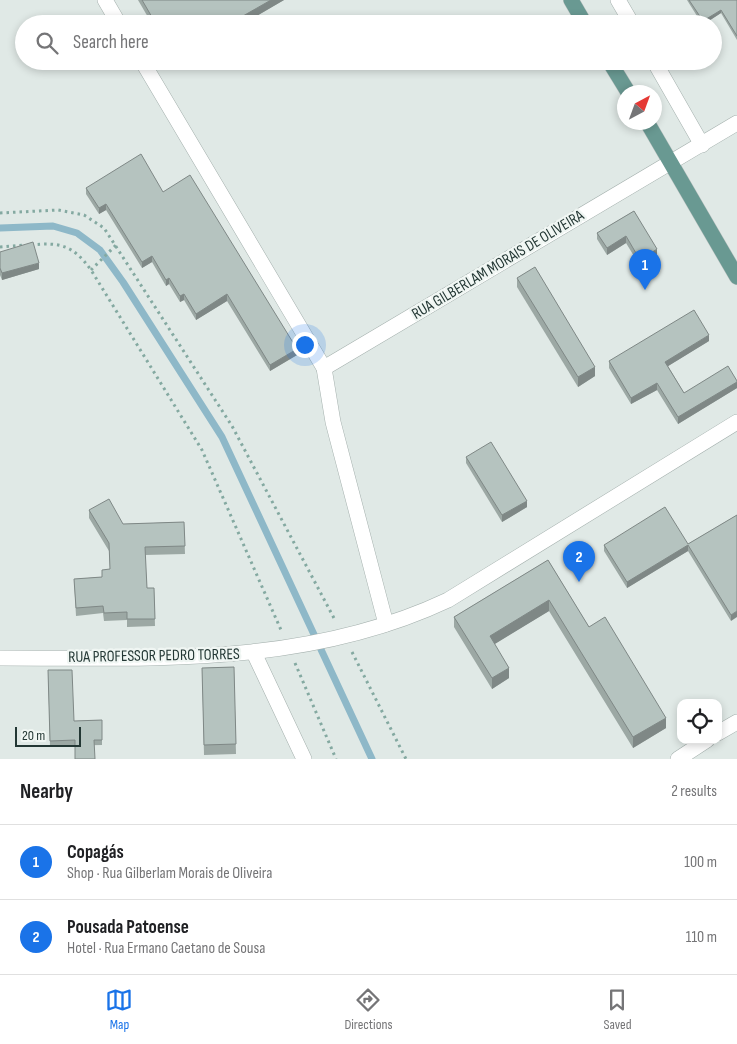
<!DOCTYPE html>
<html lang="en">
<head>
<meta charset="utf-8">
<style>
  :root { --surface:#fff; --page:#f2f2f2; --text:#202124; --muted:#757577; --line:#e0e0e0; --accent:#1a73e8 }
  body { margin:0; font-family:"Sofia Sans Condensed",sans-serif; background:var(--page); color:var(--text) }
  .controls { position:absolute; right:15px; bottom:15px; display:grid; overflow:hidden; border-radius:10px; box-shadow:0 2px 8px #0003 }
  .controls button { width:45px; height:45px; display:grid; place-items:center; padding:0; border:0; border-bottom:1px solid var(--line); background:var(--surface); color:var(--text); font:25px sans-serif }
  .compass { position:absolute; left:617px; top:85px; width:45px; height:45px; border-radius:50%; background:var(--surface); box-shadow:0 2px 8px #0003; rotate:41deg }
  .scale { position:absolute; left:15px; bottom:12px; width:66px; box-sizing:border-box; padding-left:5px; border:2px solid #233734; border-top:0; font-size:14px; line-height:18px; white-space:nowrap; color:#233734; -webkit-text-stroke:4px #f0f6f3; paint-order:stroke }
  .you { position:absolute; left:304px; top:344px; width:18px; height:18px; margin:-12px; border:4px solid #fff; border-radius:50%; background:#1a73e8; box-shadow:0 0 0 8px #1a73e833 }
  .badge { display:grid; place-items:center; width:32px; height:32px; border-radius:50%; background:var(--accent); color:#fff; font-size:16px; font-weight:700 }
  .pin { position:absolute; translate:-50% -41px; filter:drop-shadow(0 1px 2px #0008) }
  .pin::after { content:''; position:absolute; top:26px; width:18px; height:15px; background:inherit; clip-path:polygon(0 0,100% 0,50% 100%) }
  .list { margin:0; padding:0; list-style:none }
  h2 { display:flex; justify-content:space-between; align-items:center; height:65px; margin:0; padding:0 20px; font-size:21px }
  h2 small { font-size:16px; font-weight:400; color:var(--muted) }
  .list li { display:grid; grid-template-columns:32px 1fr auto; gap:15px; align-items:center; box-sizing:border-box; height:75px; padding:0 20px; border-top:1px solid var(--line) }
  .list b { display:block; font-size:19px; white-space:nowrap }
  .list p { margin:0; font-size:16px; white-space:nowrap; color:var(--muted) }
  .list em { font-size:16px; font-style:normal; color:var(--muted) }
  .icon { flex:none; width:28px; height:28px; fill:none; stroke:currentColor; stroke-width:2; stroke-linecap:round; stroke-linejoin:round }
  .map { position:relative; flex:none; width:737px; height:759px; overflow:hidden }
  .search { position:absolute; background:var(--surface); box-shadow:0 2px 8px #0003; left:15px; right:15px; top:15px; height:55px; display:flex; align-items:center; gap:12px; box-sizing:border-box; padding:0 18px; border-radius:28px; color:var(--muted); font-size:19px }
  .sheet { height:215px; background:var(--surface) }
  nav { display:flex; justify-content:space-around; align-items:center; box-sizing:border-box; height:70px; border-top:1px solid var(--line); background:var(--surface); font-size:14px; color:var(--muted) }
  nav a { display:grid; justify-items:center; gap:2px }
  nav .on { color:var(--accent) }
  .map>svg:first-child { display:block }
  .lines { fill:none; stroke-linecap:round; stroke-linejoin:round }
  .stream { stroke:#8eb8c8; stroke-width:7 }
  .street-casing { stroke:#a4b0ad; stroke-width:16 }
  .primary-casing { stroke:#bdc3c2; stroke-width:16 }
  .path { stroke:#84a9a1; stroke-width:3; stroke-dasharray:2.5 4; stroke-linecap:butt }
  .street { stroke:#fff; stroke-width:15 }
  .primary { stroke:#699992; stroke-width:15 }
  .wall { fill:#9ca8a4 }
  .shaded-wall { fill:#7f8886 }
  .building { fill:#b5c3bf; stroke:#7f8886 }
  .labels { text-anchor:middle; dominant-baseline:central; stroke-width:4.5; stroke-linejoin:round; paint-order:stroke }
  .street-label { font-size:16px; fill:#233734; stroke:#f0f6f3 }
</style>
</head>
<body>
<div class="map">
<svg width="737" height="759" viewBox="0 0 737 759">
  <rect width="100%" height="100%" fill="#e0e9e6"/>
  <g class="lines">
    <path class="stream" d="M 0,228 L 53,226 L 77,233 L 100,250 L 123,282 L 222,437 L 372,759"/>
    <g class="street-casing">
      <g id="street">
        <path d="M 105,0 L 119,24"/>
        <path d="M 618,0 L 632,24"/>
        <path d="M 142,61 L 324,368 L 333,422 L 386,624"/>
        <path d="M 654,61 L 702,145"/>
        <path d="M 324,368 L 737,123"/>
        <path d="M 254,653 L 304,759"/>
        <path d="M 0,658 C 152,658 306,667 448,600 L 737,422"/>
        <path d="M 718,733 L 737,722"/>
        <path d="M 678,759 L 707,740"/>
      </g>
    </g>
    <g class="primary-casing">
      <g id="primary">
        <path d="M 571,0 L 585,24"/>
        <path d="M 609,61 L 628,92"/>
        <path d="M 647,122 L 737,277"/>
      </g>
    </g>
    <g class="path">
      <path d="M 0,213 L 58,210 L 84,215 L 104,228 L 232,426 L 335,620"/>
      <path d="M 31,245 C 60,242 73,245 91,270 L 202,450 L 281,630"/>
      <path d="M 0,247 L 24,245"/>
      <path d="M 91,270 L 116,245"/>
      <path d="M 352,652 L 406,759"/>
      <path d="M 295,663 L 336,759"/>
    </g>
    <use href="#street" class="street"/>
    <use href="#primary" class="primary"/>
  </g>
  <g class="wall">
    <path d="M 138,0 L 284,0 L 243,24 L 152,24 Z"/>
    <path d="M 687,0 L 737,0 L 737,40 L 721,13 L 704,24 L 702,24 Z"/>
    <path d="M 86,188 L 163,192 L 297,355 L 270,371 L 227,301 L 196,320 L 184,300 L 180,302 L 169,284 L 166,286 L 152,262 L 142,268 L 106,210 L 99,214 L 86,194 Z"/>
    <path d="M 634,211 L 657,256 L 640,266 L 626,243 L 607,255 L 597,239 L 597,233 Z"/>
    <path d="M 0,252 L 39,269 L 2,280 L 0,275 Z"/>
    <path d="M 517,278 L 595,376 L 578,387 L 517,287 Z"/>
    <path d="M 709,341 L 668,366 L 684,393 L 737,381 L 737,388 L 678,424 L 657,390 L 631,404 L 609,368 L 609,361 Z"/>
    <path d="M 466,457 L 527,507 L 502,522 L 466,463 Z"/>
    <path d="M 89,510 L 123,524 L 184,522 L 185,554 L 145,555 L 147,588 L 154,588 L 155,626 L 127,627 L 127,620 L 104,621 L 103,613 L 76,616 L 74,579 L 102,577 L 110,569 L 109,551 L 89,518 Z"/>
    <path d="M 737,515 L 731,621 L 688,551 L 627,588 L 604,551 L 604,545 L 688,544 Z"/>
    <path d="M 548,560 L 589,627 L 666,728 L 633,748 L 549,611 L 494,644 L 509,678 L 492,689 L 454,627 L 454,617 Z"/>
    <path d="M 234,667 L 236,754 L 204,755 L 202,668 Z"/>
    <path d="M 48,670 L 74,721 L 102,720 L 102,745 L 50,746 Z"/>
  </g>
  <g class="shaded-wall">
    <path d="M 271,0 L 284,0 L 243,24 L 229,24 Z"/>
    <path d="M 721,10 L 721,13 L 704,24 L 703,24 L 703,21 Z"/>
    <path d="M 106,204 L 106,210 L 99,214 L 99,208 Z"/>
    <path d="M 626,236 L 626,243 L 607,255 L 607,248 Z"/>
    <path d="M 657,249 L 657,256 L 640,266 L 640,260 Z"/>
    <path d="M 152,256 L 152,262 L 142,268 L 142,262 Z"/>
    <path d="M 39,263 L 39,269 L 2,280 L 2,273 Z"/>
    <path d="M 169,278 L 169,284 L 166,286 L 166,280 Z"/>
    <path d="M 184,294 L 184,300 L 180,302 L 180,296 Z"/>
    <path d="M 227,294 L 227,301 L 196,320 L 196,314 Z"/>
    <path d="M 709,335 L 709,341 L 665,368 L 665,362 Z"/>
    <path d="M 297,349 L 297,355 L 270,371 L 270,365 Z"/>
    <path d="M 595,367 L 595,376 L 578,387 L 578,377 Z"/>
    <path d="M 737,382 L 737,388 L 678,424 L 678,417 Z"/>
    <path d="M 657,383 L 657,390 L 631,404 L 631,398 Z"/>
    <path d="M 527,501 L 527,507 L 502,522 L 502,515 Z"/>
    <path d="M 688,545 L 688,551 L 627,588 L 627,582 Z"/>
    <path d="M 549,600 L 549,611 L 490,647 L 490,636 Z"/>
    <path d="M 737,611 L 737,617 L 731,621 L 731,615 Z"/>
    <path d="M 509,668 L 509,678 L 492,689 L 492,678 Z"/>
    <path d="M 666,718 L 666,728 L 633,748 L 633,737 Z"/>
  </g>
  <g class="building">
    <path d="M 142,0 L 271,0 L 229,24 L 156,24 Z"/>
    <path d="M 689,0 L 737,0 L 737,36 L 721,10 L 703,21 Z"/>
    <path d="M 141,154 L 163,192 L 190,175 L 297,349 L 270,365 L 227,294 L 196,314 L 184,294 L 180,296 L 169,278 L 166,280 L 152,256 L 142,262 L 106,204 L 99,208 L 86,188 Z"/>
    <path d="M 634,211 L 657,249 L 640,260 L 626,236 L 607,248 L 597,233 Z"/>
    <path d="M 33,242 L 39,263 L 2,273 L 0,268 L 0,252 Z"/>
    <path d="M 535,267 L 595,367 L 578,377 L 517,278 Z"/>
    <path d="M 694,310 L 709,335 L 665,362 L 684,393 L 728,366 L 737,381 L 737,382 L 678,417 L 657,383 L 631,398 L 609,361 Z"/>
    <path d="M 491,442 L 527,501 L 502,515 L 466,457 Z"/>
    <path d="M 109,499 L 123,524 L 184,522 L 185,546 L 145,547 L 147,588 L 154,588 L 155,619 L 127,619 L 127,612 L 104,613 L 103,606 L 76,608 L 74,579 L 102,577 L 102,570 L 110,569 L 109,543 L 89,510 Z"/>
    <path d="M 665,507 L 688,544 L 737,515 L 737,611 L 731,615 L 688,545 L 627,582 L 604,545 Z"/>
    <path d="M 548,560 L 589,627 L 605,617 L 666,718 L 633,737 L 549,600 L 490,636 L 509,668 L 492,678 L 454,617 Z"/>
    <path d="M 234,667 L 236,744 L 204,745 L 202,668 Z"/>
    <path d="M 48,670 L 72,670 L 74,721 L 102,720 L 102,740 L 94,740 L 95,759 L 75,759 L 75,740 L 50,741 Z"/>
  </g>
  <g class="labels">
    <g class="street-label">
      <text transform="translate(498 265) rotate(-31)">RUA GILBERLAM MORAIS DE OLIVEIRA</text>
      <text transform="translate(154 656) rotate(-1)">RUA PROFESSOR PEDRO TORRES</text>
    </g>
  </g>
</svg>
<div class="controls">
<button><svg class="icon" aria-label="locate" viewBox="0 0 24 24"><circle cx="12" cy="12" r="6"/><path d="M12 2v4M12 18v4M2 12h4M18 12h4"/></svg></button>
</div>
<svg class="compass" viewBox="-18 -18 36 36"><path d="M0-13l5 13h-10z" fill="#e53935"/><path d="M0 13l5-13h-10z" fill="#757577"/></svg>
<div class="scale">20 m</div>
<div class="you"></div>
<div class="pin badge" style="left:645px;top:290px">1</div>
<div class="pin badge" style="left:579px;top:582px">2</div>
<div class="search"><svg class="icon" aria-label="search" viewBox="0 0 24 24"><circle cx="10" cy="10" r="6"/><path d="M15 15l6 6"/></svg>Search here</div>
</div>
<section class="sheet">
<h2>Nearby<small>2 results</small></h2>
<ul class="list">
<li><span class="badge">1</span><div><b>Copagás</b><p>Shop · Rua Gilberlam Morais de Oliveira</p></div><em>100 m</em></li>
<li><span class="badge">2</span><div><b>Pousada Patoense</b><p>Hotel · Rua Ermano Caetano de Sousa</p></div><em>110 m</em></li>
</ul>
</section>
<nav>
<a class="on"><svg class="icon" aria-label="map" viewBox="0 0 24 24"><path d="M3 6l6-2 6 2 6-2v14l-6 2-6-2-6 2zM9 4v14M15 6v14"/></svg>Map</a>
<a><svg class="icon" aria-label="directions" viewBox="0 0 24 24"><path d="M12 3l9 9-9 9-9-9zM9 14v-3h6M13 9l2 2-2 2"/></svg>Directions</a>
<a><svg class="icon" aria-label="saved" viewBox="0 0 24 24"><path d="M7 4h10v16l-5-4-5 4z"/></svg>Saved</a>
</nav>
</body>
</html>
